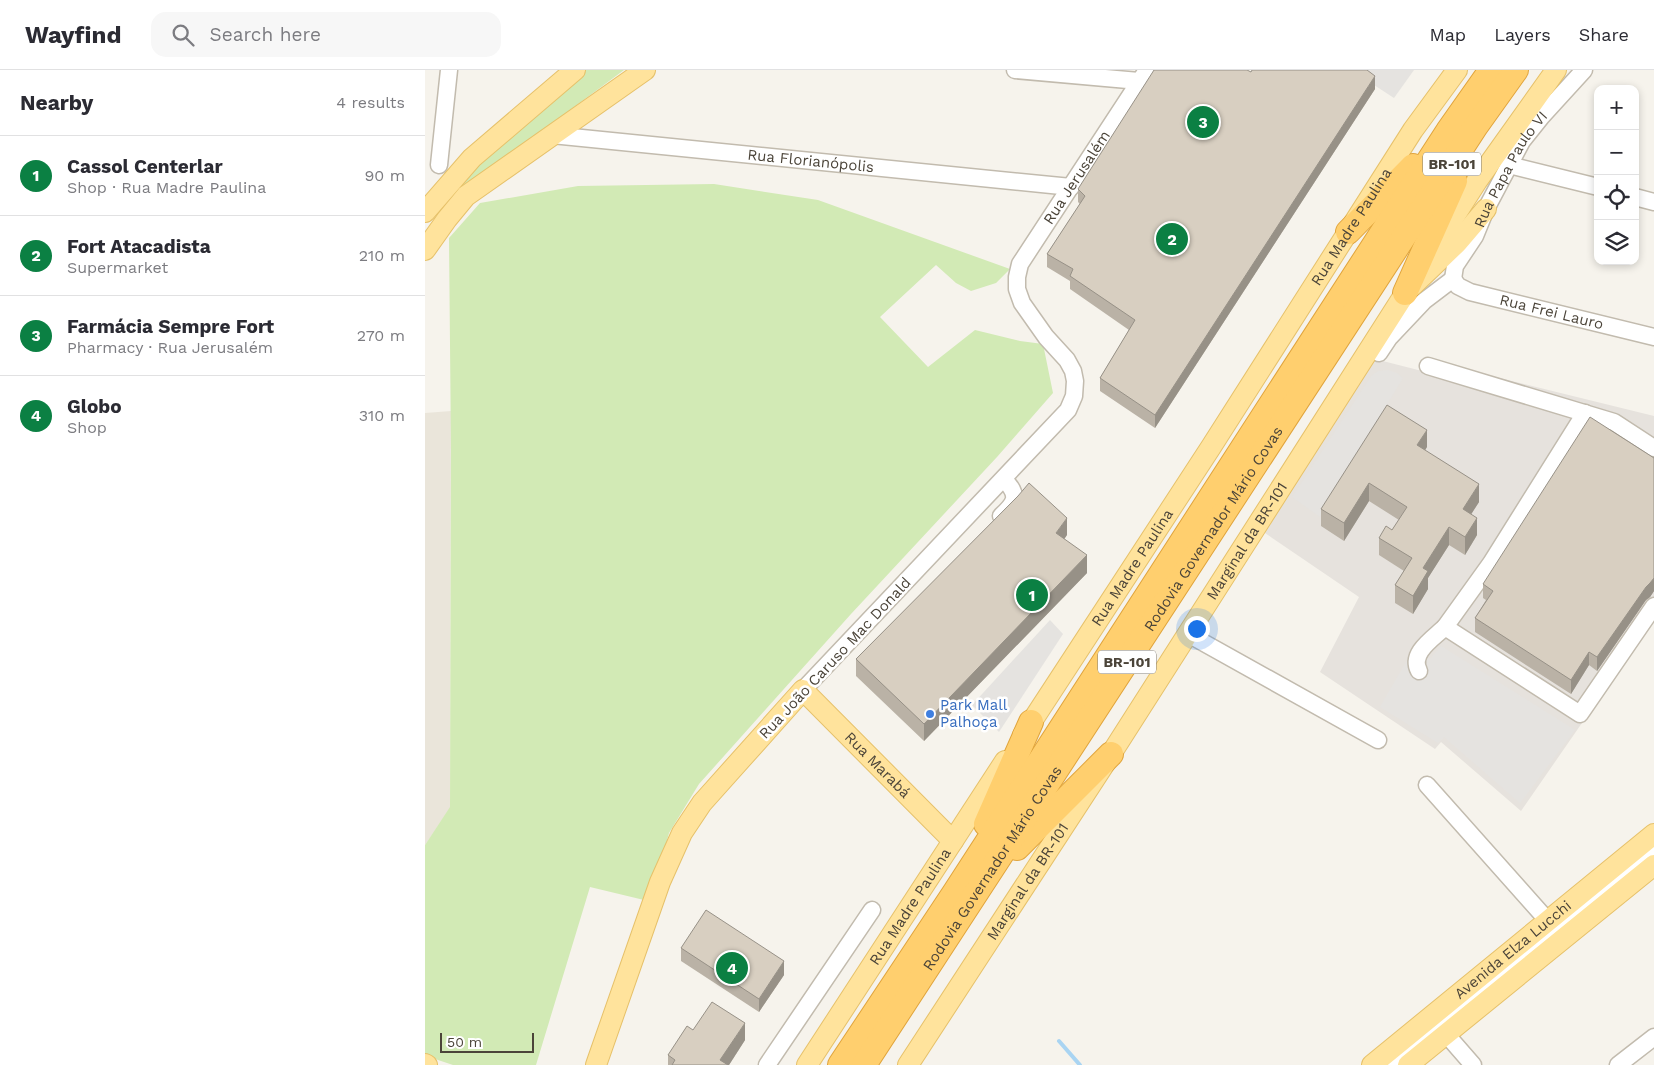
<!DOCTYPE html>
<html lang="en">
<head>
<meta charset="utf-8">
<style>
  :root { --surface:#fff; --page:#f7f7f7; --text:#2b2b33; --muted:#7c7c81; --line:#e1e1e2; --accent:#0b8043 }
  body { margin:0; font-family:"Work Sans",sans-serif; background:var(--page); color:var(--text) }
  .controls { position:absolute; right:15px; top:15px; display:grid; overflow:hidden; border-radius:10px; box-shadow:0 2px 8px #0003 }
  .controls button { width:45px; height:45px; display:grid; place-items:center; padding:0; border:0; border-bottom:1px solid var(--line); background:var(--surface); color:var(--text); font:25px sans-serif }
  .scale { position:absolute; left:15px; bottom:12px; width:94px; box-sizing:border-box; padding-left:5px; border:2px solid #4b4439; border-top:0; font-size:14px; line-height:18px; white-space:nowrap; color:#4b4439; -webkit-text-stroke:4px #fff; paint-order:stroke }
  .you { position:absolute; left:771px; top:558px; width:18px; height:18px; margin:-12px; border:4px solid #fff; border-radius:50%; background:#1a73e8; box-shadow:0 0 0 8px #1a73e833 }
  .badge { display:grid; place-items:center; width:32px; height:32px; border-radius:50%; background:var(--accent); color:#fff; font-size:16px; font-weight:700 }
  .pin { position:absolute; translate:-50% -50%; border:2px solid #fff; box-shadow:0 1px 5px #0006 }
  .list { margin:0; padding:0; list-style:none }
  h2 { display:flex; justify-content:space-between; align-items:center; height:65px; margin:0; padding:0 20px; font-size:21px }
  h2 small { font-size:16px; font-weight:400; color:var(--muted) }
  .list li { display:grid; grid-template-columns:32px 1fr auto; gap:15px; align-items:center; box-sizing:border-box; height:80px; padding:0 20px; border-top:1px solid var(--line) }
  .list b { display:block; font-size:19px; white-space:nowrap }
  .list p { margin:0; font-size:16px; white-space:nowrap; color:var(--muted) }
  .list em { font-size:16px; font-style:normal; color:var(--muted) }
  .icon { flex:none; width:28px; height:28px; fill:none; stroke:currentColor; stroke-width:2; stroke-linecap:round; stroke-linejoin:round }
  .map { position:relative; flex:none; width:1229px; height:995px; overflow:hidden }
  header { display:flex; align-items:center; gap:30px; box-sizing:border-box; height:70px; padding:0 25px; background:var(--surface); border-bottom:1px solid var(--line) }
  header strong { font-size:24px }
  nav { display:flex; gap:28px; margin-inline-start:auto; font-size:18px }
  .search { width:350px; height:45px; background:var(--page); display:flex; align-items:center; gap:12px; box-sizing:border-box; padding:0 18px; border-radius:15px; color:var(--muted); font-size:19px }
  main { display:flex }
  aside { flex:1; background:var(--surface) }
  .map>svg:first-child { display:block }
  .residential { fill:#eae5da }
  .industrial { fill:#e6e2dd }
  .green { fill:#d2eab5 }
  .parking { fill:#e5e3e0 }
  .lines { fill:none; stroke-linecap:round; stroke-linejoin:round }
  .stream { stroke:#a9d4f2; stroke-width:4 }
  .minor-casing { stroke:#c2bbae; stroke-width:19 }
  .major-casing { stroke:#e6c16a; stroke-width:22 }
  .highway-casing { stroke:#e0a43c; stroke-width:26 }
  .minor { stroke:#fff; stroke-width:16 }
  .major { stroke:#ffe39c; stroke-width:20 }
  .highway { stroke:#ffcf6e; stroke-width:24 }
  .wall { fill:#bab2a6 }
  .shaded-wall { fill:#979187 }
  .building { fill:#d8cfc1; stroke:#979187 }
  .shop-dot { fill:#3f7fe0; stroke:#fff; stroke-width:2 }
  .labels { text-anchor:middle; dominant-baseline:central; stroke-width:5; stroke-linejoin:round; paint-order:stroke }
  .shield { fill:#fff; stroke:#817c74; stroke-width:1 }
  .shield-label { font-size:14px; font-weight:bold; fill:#4b4439 }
  .street-label { font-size:15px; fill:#4b4439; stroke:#fff }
  .shop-label { font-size:15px; fill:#366cbe; stroke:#fff; text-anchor:start }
</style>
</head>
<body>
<header>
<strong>Wayfind</strong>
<div class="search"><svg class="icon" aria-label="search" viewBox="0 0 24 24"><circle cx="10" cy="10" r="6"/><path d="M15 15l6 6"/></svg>Search here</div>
<nav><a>Map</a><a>Layers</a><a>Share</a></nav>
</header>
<main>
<aside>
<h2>Nearby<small>4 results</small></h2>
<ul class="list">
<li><span class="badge">1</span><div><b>Cassol Centerlar</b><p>Shop · Rua Madre Paulina</p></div><em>90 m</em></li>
<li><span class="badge">2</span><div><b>Fort Atacadista</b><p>Supermarket</p></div><em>210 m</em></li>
<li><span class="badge">3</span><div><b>Farmácia Sempre Fort</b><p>Pharmacy · Rua Jerusalém</p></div><em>270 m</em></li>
<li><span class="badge">4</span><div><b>Globo</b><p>Shop</p></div><em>310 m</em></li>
</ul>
</aside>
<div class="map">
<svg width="1229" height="995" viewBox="0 0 1229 995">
  <rect width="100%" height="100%" fill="#f6f3ec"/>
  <path class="residential" d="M 26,341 L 25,738 L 0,775 L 0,343 Z"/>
  <path class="industrial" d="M 946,288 L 1001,302 L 1005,291 L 1229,346 L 1229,549 L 1096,741 L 1016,672 L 1010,679 L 895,602 L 934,527 L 837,461 Z"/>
  <g class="green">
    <path d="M 159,0 L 199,0 L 114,63 L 23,135 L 29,123 L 42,105 Z"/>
    <path d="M 289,114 L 393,130 L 585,199 L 571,213 L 546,221 L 531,213 L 511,195 L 455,247 L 503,297 L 550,260 L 595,271 L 618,274 L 628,323 L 572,387 L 426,544 L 274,714 L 244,763 L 241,774 L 219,830 L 165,817 L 111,995 L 28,995 L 13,990 L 0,983 L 0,775 L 25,737 L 26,379 L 24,168 L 55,133 L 153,116 Z"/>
  </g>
  <g class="parking">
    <path d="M 926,0 L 989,0 L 969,28 Z"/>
    <path d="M 963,300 L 972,303 L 978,308 L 895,447 L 867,427 L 946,306 L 953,301 Z"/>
    <path d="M 625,550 L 638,564 L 574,662 L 547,635 Z"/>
    <path d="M 1016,576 L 1150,660 L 1095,733 L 1019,667 L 1013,673 L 955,637 L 989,578 L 1005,589 Z"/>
  </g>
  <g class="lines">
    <path class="stream" d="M 634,971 L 655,995"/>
    <g class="minor-casing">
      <g id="minor">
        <path d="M 590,0 L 714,11"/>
        <path id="s1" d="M 127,65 L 646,117"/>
        <path d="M 14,95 L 24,0"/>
        <path d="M 1084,95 L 1173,117"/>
        <path d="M 1210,127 L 1229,132"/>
        <path id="s2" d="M 1028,209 L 1030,196 L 1050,166 L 1061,139 L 1097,71 L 1117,46 L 1159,0"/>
        <path id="s3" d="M 1028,209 L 1033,216 L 1045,222 L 1229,267"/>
        <path d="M 954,283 L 964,268 L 999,231 L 1028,209"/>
        <path d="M 1003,296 L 1189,352 L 1229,378"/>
        <path d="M 1160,343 L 1066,493 L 1020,557 L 1155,644 L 1229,536"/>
        <path d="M 576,446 C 592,431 594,426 579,409"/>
        <path d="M 763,564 L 953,670"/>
        <path d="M 994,601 C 984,583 1009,568 1020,557"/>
        <path id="s4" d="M 378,620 L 643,340 L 649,326 L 650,311 L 648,301 L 642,290 L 621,267 L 597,233 L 592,219 L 592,207 L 595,194 L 722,0"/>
        <path d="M 1002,715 L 1123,851"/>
        <path d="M 1021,964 L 1048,995"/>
        <path d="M 342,995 L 447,840"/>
        <path d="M 966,995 L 1229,778"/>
        <path d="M 1193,995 L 1229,967"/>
      </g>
    </g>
    <g class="major-casing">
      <g id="major">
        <path d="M 0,142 L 47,88 L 150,0"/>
        <path d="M 1009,178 L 1052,111 L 1131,0"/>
        <path d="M 0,180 L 22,149 L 41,126 L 220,0"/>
        <path d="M 983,220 L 1032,173 L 1061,139"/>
        <path id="s5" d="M 598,665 L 786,377 L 988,60 L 1032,0"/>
        <path d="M 0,994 L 2,995"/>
        <path id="s6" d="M 171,995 L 235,812 L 257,763 L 277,733 L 378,620 L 528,771"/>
        <path id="s7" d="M 382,995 L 580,691"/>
        <path id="s8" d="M 483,995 L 686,684 L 988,211"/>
        <path id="s9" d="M 947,995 L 1229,764"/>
        <path d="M 983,995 L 1229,795"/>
      </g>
    </g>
    <g class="highway-casing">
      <g id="highway">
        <path d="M 923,162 L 988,96"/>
        <path d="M 980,223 L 1030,111"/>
        <path d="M 561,754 L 606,652"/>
        <path d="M 592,778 L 686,684"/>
        <path d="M 415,995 L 530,822 L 1023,61 L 1066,0"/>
        <path id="s10" d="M 439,995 L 1051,56 L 1091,0"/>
      </g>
    </g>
    <use href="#minor" class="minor"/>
    <use href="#major" class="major"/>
    <use href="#highway" class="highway"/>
  </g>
  <g class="wall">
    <path d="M 826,2 L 950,19 L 730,358 L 675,321 L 675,308 L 704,260 L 645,219 L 645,211 L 622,197 L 622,184 L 655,134 L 653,132 L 653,119 Z"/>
    <path d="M 1002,377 L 1000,380 L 1054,432 L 1046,444 L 1052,465 L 1040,485 L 1024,475 L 1003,508 L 1003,519 L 988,544 L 970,533 L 970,515 L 979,501 L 954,485 L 954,468 L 967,460 L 974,450 L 944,431 L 919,471 L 896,456 L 896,439 Z"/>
    <path d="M 1229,388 L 1229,521 L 1225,527 L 1221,530 L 1172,601 L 1164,595 L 1146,624 L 1050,562 L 1050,548 L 1061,530 L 1058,528 L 1058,514 Z"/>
    <path d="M 642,465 L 639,469 L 662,503 L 499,671 L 431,606 L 431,589 Z"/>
    <path d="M 256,878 L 359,905 L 334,942 L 256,891 Z"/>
    <path d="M 268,960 L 320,970 L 304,995 L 243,995 L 243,985 Z"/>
  </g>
  <g class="shaded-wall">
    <path d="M 950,6 L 950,19 L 730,358 L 730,345 Z"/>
    <path d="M 1002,360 L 1002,377 L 992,393 L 992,375 Z"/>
    <path d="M 944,413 L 944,431 L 919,471 L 919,453 Z"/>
    <path d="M 1054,414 L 1054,432 L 1038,457 L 1038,439 Z"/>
    <path d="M 642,448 L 642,465 L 631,481 L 631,463 Z"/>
    <path d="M 1052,448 L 1052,465 L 1040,485 L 1040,467 Z"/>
    <path d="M 1024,457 L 1024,475 L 1003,508 L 1003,519 L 988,544 L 988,526 L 998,498 Z"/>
    <path d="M 662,485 L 662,503 L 499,671 L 499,654 Z"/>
    <path d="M 1229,508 L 1229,521 L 1225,527 L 1221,530 L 1172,601 L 1172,587 L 1221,517 Z"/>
    <path d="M 1164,582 L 1164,595 L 1146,624 L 1146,610 Z"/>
    <path d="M 359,891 L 359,905 L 334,942 L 334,929 Z"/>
    <path d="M 320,953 L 320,970 L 304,995 L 295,995 L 295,990 Z"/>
  </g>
  <g class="building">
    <path d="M 729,0 L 822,0 L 826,2 L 827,0 L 942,0 L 950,6 L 730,345 L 675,308 L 710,250 L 645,206 L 648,199 L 622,184 L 660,126 L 653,119 Z"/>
    <path d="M 962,335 L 1002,360 L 992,375 L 1054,414 L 1038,439 L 1052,448 L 1040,467 L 1024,457 L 998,498 L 1003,501 L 988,526 L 970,515 L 987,488 L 954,468 L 961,456 L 967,460 L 982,437 L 944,413 L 919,453 L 896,439 Z"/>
    <path d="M 1165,347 L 1229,388 L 1229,508 L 1225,513 L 1221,517 L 1172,587 L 1164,582 L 1146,610 L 1050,548 L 1068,521 L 1058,514 Z"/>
    <path d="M 604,413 L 642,448 L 631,463 L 662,485 L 499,654 L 431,589 L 593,426 Z"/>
    <path d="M 281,840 L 359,891 L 334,929 L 256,878 Z"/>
    <path d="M 287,932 L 320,953 L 295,990 L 303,995 L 247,995 L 250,990 L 243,985 L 262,956 L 268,960 Z"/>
  </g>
  <circle class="shop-dot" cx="505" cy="644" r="5"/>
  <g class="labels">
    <g class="shield">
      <rect x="998" y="82.5" width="58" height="23" rx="4"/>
      <rect x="673" y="580.5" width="58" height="23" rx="4"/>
    </g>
    <g class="shield-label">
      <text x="1027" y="94">BR-101</text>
      <text x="702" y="592">BR-101</text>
    </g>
    <g class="street-label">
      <text stroke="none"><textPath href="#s1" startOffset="260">Rua Florianópolis</textPath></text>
      <text stroke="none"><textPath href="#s2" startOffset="125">Rua Papa Paulo VI</textPath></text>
      <text stroke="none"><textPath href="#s4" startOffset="655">Rua Jerusalém</textPath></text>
      <text stroke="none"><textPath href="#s5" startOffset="605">Rua Madre Paulina</textPath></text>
      <text stroke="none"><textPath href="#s3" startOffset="106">Rua Frei Lauro</textPath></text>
      <text stroke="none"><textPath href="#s10" startOffset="640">Rodovia Governador Mário Covas</textPath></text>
      <text stroke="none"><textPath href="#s8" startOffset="624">Marginal da BR-101</textPath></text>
      <text stroke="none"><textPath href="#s5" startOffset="200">Rua Madre Paulina</textPath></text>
      <text transform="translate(410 588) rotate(-47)">Rua João Caruso Mac Donald</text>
      <text stroke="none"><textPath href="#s6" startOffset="541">Rua Marabá</textPath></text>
      <text stroke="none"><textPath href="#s10" startOffset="235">Rodovia Governador Mário Covas</textPath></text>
      <text stroke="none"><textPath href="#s8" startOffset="219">Marginal da BR-101</textPath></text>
      <text stroke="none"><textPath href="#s7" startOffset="189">Rua Madre Paulina</textPath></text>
      <text stroke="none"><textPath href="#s9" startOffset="182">Avenida Elza Lucchi</textPath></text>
    </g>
    <g class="shop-label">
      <text x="515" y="635">Park Mall<tspan x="515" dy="17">Palhoça</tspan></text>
    </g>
  </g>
</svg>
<div class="controls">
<button>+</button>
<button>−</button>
<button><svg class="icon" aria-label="locate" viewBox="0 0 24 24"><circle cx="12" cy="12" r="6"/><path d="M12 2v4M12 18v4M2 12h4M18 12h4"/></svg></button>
<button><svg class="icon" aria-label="layers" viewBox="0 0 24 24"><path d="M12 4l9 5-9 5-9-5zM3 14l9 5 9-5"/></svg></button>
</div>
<div class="scale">50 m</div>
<div class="you"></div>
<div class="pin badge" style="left:607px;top:525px">1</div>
<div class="pin badge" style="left:747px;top:169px">2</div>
<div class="pin badge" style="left:778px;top:52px">3</div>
<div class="pin badge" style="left:307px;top:898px">4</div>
</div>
</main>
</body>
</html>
